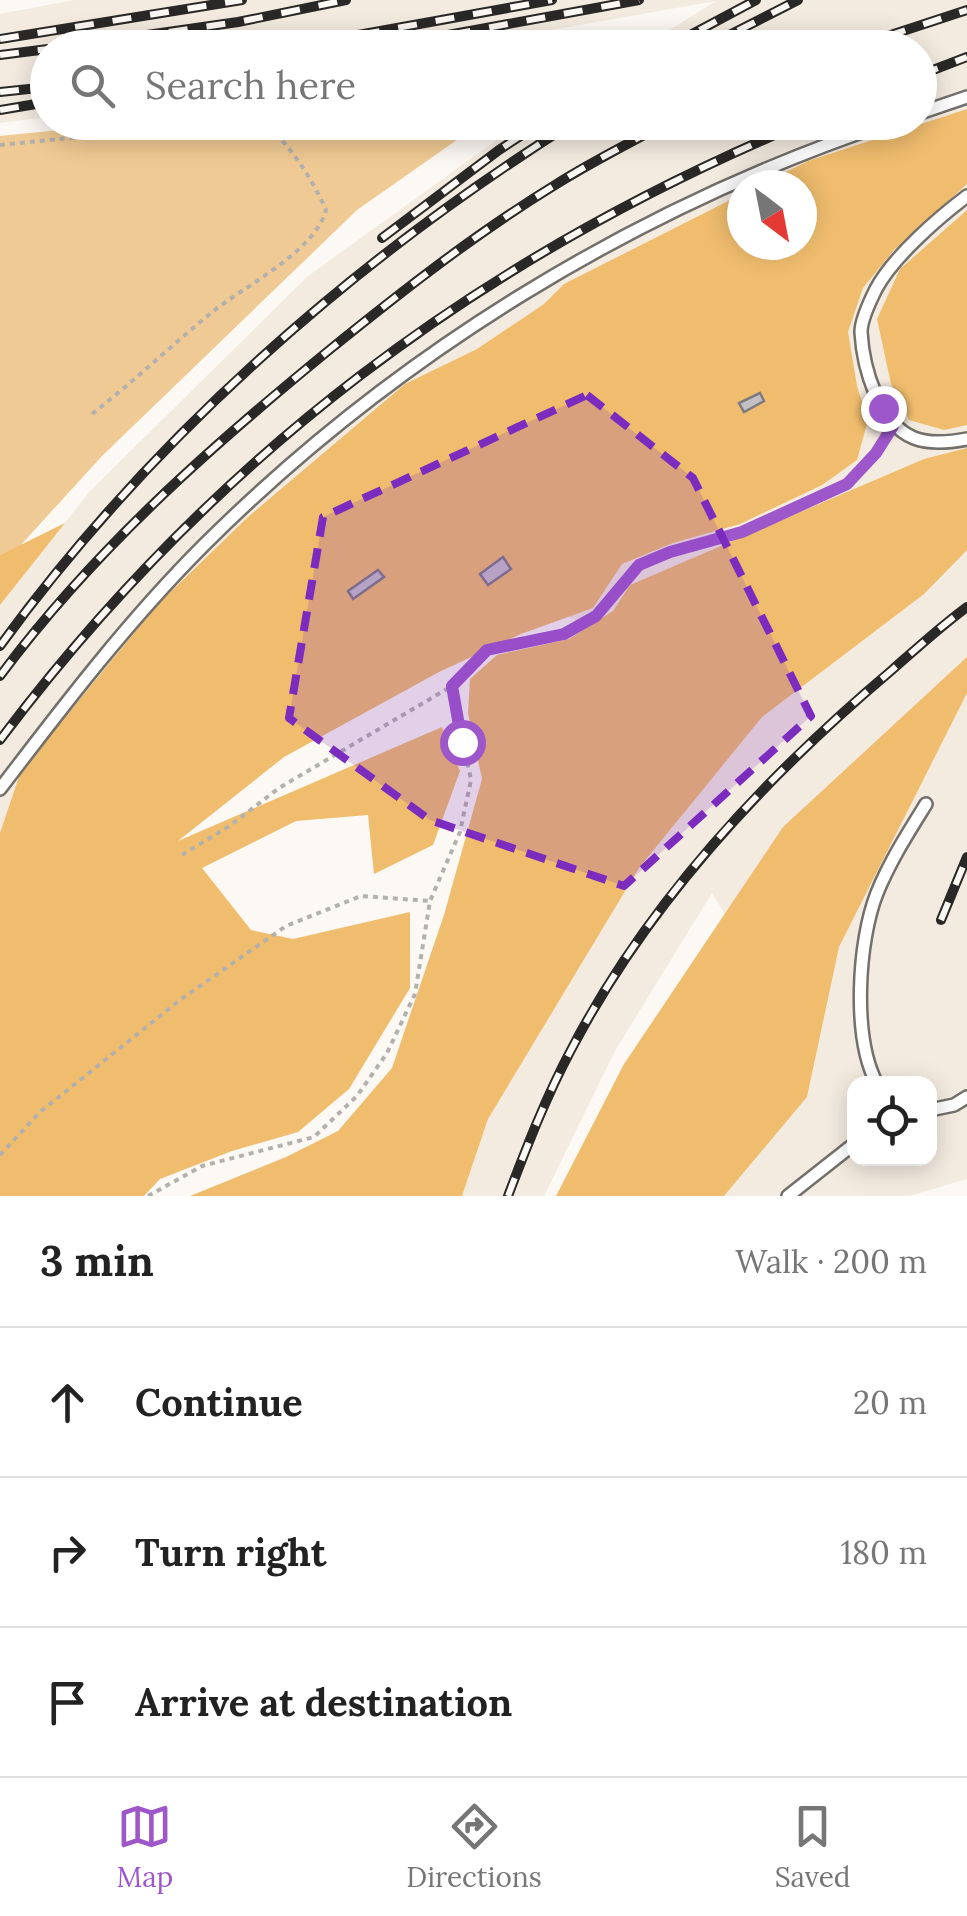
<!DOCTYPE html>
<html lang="en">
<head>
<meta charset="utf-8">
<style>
  :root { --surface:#fff; --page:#f2f2f2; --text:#222; --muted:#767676; --line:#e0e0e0; --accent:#9e57cb }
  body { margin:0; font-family:Lora,serif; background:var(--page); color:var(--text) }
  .controls { position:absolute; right:30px; bottom:30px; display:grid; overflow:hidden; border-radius:20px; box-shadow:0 5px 25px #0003 }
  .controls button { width:90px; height:90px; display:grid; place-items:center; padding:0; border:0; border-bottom:2px solid var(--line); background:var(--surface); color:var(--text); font:50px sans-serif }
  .compass { position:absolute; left:727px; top:170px; width:90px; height:90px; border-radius:50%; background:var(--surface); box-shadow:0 5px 25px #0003; rotate:148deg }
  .stop { position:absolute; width:30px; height:30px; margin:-22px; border:8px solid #9e57cb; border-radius:50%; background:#fff }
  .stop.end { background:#9e57cb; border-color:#fff; box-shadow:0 2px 10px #0008 }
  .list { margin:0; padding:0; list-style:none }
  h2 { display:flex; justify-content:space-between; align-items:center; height:130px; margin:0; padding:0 40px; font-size:42px }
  h2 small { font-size:32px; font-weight:400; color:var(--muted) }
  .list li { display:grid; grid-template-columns:65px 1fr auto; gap:30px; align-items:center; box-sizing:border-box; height:150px; padding:0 40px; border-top:2px solid var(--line) }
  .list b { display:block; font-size:38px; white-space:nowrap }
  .list em { font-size:32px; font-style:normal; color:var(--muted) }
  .icon { flex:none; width:55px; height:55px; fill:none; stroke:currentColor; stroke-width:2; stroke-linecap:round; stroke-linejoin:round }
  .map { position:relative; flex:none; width:967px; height:1196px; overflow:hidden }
  .search { position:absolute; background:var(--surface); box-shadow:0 5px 25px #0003; left:30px; right:30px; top:30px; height:110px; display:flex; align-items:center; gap:25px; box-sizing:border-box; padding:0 35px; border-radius:55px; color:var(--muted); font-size:38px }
  .sheet { height:580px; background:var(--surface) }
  nav { display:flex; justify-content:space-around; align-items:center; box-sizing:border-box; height:140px; border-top:2px solid var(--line); background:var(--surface); font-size:28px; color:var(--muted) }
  nav a { display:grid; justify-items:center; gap:5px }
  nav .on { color:var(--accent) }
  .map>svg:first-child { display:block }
  .built { fill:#f4ebe0; fill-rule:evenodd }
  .green { fill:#f0ca94 }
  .forest { fill:#f0bd6e }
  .building { fill:#c3c0c6; stroke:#7e7c81; stroke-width:2.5 }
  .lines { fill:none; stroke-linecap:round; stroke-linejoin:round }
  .service-casing { stroke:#736f6b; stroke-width:16 }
  .path { stroke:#b4b1ad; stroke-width:4; stroke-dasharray:5 5; stroke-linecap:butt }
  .service { stroke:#fff; stroke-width:11 }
  .rail-casing { stroke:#2a2826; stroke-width:10 }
  .rail { stroke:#fcf8f3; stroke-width:6; stroke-dasharray:19; stroke-linecap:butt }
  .route { stroke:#9e57cb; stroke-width:12 }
  .marked { fill:#7b2cbf; fill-opacity:0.2; stroke:#7b2cbf; stroke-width:8; stroke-dasharray:20 12; stroke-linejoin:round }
</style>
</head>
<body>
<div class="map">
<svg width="967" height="1196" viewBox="0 0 967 1196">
  <rect width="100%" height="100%" fill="#fcf8f3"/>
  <path class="built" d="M 74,0 L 967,0 L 967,1179 L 910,1196 L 724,1196 L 807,1097 L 815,1061 L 712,893 L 615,1051 L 544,1196 L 462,1196 L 488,1119 L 639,868 L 672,828 L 663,811 L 756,700 L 547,607 L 209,787 L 0,986 L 0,605 L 90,491 L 308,276 L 520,123 L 920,122 L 920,48 L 642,47 L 716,1 L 453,47 L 48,48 L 47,117 L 0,123 L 0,14 ZM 742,185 L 802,185 L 802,245 L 742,245 ZM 854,1084 L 930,1084 L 930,1158 L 854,1158 Z"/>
  <path class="green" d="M 140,122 L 481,123 L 357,210 L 102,456 L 19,547 L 0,555 L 0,136 Z"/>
  <g class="forest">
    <path d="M 967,109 L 967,184 L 894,250 L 863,288 L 848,332 L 857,386 L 868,420 L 857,460 L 822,485 L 740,524 L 673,543 L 622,564 L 593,608 L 521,634 L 439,672 L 284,757 L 178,841 L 442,727 L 460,771 L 433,845 L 374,874 L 368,815 L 296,821 L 202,868 L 251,930 L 293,939 L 410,912 L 410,988 L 349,1089 L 298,1132 L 232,1151 L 160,1179 L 144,1196 L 0,1196 L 0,833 L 21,771 L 157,605 L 248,517 L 405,384 L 477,349 L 544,304 L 564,284 L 742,194 L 742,245 L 802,245 L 802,185 L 760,185 L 808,161 Z"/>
    <path d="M 967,210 L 967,425 L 944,430 L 909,420 L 891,384 L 877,319 L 900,269 Z"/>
    <path d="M 967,448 L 967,550 L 924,594 L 762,717 L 639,868 L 488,1119 L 462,1196 L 190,1196 L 286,1157 L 338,1131 L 392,1068 L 444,915 L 482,779 L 468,713 L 470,679 L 497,655 L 569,639 L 613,611 L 630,585 L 924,459 Z"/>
    <path d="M 65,523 L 0,605 L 0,555 Z"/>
    <path d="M 967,657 L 967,693 L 839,947 L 807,1097 L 724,1196 L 556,1196 L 624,1064 L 783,827 Z"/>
  </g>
  <g class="building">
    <path d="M 760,393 L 764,401 L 744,412 L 739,403 Z"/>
    <path d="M 503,557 L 511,569 L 488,585 L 480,574 Z"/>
    <path d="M 378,570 L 384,577 L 353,599 L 348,591 Z"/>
  </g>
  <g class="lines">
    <g class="service-casing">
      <g id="service">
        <path d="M 920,113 L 967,97"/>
        <path d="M 967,196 C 938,218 893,257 876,289 C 870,301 861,320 861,332 C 863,368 879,424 914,438 C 929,444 951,442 967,439"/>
        <path d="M 0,789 C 64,705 129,620 204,545 C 396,354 634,208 891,122"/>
        <path d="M 877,1084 C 852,1037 858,941 877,893 C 890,861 908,833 926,804"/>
        <path d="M 930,1110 L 954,1105 L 967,1097"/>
        <path d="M 788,1196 L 854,1144"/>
      </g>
    </g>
    <g class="path">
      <path d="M 0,145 L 228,122"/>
      <path d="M 92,414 C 133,382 171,346 211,313 C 244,286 315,252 326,210 C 311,176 291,148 265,122"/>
      <path d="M 182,855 L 231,825 L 279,788 L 452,686"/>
      <path d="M 0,1155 L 40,1112 L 180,1000 L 286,926 L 361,896 L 430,901"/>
      <path d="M 148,1196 L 202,1166 L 314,1137 L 357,1096 L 387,1053 L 415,994 L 430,901 L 460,832 L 471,780 L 452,686 L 487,650 L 564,635 L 596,616 L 639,565 L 670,552 L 742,532 L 847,484 L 885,438"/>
    </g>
    <use href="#service" class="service"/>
    <g class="rail-casing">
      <g id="rail">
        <path d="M 0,39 L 242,0"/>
        <path d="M 56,48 L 238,22 L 346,0"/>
        <path d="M 286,48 L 552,0"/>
        <path d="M 377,48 L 639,0"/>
        <path d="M 666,48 L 756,0"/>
        <path d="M 704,48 L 798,0"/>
        <path d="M 851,48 L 967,10"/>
        <path d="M 0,55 L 48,49"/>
        <path d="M 920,75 L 967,57"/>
        <path d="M 0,92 L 48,87"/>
        <path d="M 0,110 L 48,102"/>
        <path d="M 382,238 L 499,150 L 542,122"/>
        <path d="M 0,646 C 152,437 355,259 574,122"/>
        <path d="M 0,676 C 93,551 208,449 328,351 C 401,292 475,234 555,185 C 591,162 630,143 668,122"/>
        <path d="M 0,740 C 213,457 478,258 805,122"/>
        <path d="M 941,920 L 967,857"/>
        <path d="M 508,1196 C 527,1146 546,1097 571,1050 C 648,902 765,777 892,670 C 916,649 941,626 967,607"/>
      </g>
    </g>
    <use href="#rail" class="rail"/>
  </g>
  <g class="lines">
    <path class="route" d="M 462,742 L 452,686 L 487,650 L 564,634 L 596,616 L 639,565 L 670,552 L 742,532 L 847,484 L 876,453 L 893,426 L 883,408"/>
  </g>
  <path class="marked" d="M 587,395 L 693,478 L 811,716 L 624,886 L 430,820 L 289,718 L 323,517 Z"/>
</svg>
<div class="controls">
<button><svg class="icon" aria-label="locate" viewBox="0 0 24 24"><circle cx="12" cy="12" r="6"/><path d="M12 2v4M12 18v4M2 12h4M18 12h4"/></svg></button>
</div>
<svg class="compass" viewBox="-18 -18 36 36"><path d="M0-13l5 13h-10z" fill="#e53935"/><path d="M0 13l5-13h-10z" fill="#767676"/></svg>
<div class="stop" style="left:462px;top:742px"></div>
<div class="stop end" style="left:883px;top:408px"></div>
<div class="search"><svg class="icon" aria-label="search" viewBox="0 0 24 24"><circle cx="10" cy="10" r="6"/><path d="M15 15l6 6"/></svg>Search here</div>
</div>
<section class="sheet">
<h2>3 min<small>Walk · 200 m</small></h2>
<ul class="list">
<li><svg class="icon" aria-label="ahead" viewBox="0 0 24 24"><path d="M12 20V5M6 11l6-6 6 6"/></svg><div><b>Continue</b></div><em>20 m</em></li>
<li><svg class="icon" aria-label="right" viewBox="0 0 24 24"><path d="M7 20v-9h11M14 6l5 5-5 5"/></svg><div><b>Turn right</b></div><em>180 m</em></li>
<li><svg class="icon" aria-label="arrive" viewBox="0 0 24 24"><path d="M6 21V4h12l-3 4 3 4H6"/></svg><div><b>Arrive at destination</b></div></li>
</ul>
</section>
<nav>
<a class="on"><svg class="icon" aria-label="map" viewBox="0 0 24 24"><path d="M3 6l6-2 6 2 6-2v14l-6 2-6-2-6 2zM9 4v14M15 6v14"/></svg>Map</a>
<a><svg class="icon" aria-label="directions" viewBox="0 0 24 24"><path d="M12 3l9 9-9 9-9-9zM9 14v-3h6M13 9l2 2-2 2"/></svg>Directions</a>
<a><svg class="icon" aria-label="saved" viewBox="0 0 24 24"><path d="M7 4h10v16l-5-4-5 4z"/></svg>Saved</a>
</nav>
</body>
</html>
